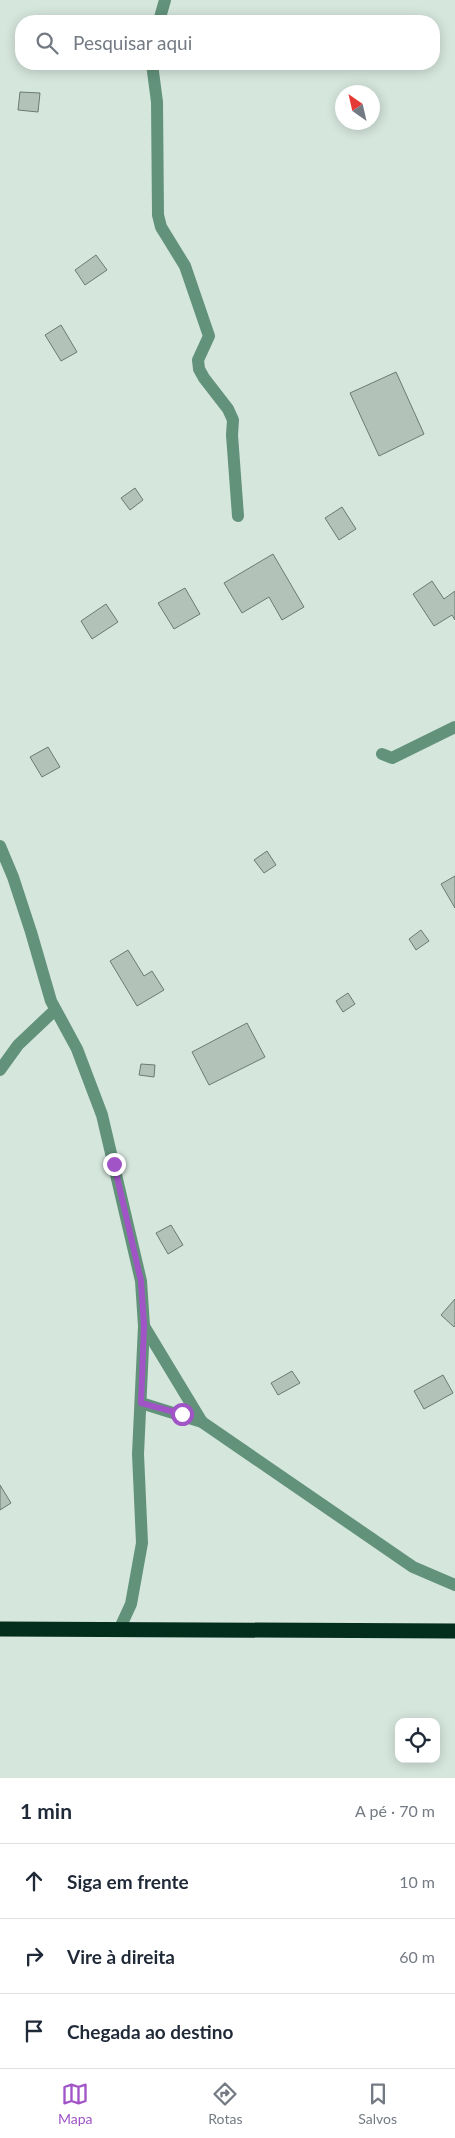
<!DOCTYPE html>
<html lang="pt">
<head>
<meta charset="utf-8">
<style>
  :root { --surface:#fff; --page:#f2f2f3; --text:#1f2937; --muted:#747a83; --line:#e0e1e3; --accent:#a054c6 }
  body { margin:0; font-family:Lato,sans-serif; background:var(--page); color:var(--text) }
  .controls { position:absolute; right:15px; bottom:15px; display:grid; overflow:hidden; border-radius:10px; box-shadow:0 2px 12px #0003 }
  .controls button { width:45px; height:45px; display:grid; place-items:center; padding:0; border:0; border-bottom:1px solid var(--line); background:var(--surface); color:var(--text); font:25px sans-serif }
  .compass { position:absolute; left:335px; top:85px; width:45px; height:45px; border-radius:50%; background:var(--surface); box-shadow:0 2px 12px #0003; rotate:326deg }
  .stop { position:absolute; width:15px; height:15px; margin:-11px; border:4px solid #a054c6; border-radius:50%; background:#fff }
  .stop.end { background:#a054c6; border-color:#fff; box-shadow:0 1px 5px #0008 }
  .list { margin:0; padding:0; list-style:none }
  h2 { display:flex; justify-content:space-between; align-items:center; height:65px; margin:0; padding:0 20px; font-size:21px }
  h2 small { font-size:16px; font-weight:400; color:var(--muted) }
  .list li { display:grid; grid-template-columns:32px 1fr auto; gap:15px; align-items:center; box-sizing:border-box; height:75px; padding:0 20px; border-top:1px solid var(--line) }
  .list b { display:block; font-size:19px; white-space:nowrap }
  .list em { font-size:16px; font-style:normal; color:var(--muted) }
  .icon { flex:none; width:28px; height:28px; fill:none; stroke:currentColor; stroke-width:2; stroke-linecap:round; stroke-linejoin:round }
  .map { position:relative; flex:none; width:455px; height:1778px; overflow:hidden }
  .search { position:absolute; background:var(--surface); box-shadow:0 2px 12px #0003; left:15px; right:15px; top:15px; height:55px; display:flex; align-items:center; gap:12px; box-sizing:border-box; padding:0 18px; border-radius:20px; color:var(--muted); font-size:19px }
  .sheet { height:290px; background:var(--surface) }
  nav { display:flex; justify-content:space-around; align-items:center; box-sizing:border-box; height:70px; border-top:1px solid var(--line); background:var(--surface); font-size:14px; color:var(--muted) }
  nav a { display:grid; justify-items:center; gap:2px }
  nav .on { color:var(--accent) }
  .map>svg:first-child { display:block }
  .building { fill:#b2c2b9; stroke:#6b7a72 }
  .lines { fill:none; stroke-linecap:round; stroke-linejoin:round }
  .minor { stroke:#63927b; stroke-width:12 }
  .highway { stroke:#032d1d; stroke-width:15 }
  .route { stroke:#a054c6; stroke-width:6 }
</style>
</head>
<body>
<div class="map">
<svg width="455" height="1778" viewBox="0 0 455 1778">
  <rect width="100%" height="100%" fill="#d5e6dd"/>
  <g class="building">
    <path d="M 20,92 L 40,93 L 38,112 L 18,110 Z"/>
    <path d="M 96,255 L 107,270 L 85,285 L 75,270 Z"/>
    <path d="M 61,325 L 77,352 L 61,361 L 45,335 Z"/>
    <path d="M 396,372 L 424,434 L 379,456 L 350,393 Z"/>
    <path d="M 135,488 L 143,500 L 130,510 L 121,498 Z"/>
    <path d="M 342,507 L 356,529 L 339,540 L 325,518 Z"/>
    <path d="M 273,554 L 304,607 L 282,620 L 269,597 L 242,613 L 224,583 Z"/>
    <path d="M 432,581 L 444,599 L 455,591 L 455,620 L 452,615 L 434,626 L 413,594 Z"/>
    <path d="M 185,588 L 200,614 L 174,629 L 158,603 Z"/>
    <path d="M 106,604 L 118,622 L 92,639 L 81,621 Z"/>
    <path d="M 48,747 L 60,767 L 42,777 L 30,757 Z"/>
    <path d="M 267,851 L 276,865 L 264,873 L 254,860 Z"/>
    <path d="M 455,876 L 455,908 L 441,884 Z"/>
    <path d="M 421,930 L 429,941 L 416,950 L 409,939 Z"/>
    <path d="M 128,950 L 144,976 L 152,971 L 164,990 L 137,1006 L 110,961 Z"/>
    <path d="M 348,993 L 355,1004 L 343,1012 L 336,1001 Z"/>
    <path d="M 247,1023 L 265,1057 L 209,1085 L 192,1052 Z"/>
    <path d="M 141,1064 L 155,1065 L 154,1077 L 139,1075 Z"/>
    <path d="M 171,1225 L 183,1245 L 168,1254 L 156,1233 Z"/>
    <path d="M 455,1299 L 455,1325 L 454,1327 L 441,1315 Z"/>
    <path d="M 292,1371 L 300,1383 L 278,1395 L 271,1383 Z"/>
    <path d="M 443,1375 L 453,1393 L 424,1409 L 414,1391 Z"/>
    <path d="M 0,1485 L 11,1503 L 0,1510 Z"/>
  </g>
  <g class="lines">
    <g class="minor">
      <path d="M 159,21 L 165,0"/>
      <path d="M 152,64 L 157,102 L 158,215 L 161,227 L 185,266 L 209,336 L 198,360 L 199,369 L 204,378 L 228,409 L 233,420 L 232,435 L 238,516"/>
      <path d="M 382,754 L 392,758 L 455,727"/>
      <path d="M 0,846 L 13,877 L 31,932 L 51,1001 L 77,1049 L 102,1115 L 141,1281 L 144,1326 L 138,1454 L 142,1543 L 131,1604 L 119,1630"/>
      <path d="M 0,1070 L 18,1045 L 55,1010"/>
      <path d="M 144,1326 L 202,1422"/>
      <path d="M 141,1403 L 202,1422 L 413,1567 L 455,1585"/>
    </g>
    <path class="highway" d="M 0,1629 L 455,1631"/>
  </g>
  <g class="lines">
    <path class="route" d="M 114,1164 L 141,1281 L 144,1326 L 141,1403 L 182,1414"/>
  </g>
</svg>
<div class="controls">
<button><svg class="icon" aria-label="locate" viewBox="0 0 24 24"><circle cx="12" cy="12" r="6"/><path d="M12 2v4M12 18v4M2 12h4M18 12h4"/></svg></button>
</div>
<svg class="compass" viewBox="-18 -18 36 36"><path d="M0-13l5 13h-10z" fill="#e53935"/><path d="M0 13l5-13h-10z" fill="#747a83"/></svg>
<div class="stop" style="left:182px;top:1414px"></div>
<div class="stop end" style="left:114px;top:1164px"></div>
<div class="search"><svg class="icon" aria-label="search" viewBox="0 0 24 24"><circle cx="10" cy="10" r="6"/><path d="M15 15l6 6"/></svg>Pesquisar aqui</div>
</div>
<section class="sheet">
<h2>1 min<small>A pé · 70 m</small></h2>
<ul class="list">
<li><svg class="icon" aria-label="ahead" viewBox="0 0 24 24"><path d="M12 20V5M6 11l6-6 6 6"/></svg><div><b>Siga em frente</b></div><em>10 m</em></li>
<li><svg class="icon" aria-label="right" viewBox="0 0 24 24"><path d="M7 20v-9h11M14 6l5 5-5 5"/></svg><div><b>Vire à direita</b></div><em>60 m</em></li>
<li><svg class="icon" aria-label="arrive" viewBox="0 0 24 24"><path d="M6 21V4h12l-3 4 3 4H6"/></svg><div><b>Chegada ao destino</b></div></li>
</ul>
</section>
<nav>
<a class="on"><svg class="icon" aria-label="map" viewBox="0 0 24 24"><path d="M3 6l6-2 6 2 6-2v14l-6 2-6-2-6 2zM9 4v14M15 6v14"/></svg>Mapa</a>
<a><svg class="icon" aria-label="directions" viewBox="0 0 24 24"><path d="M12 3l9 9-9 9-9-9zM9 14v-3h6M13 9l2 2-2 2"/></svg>Rotas</a>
<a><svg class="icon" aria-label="saved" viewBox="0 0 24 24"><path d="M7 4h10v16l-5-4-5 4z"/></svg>Salvos</a>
</nav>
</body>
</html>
